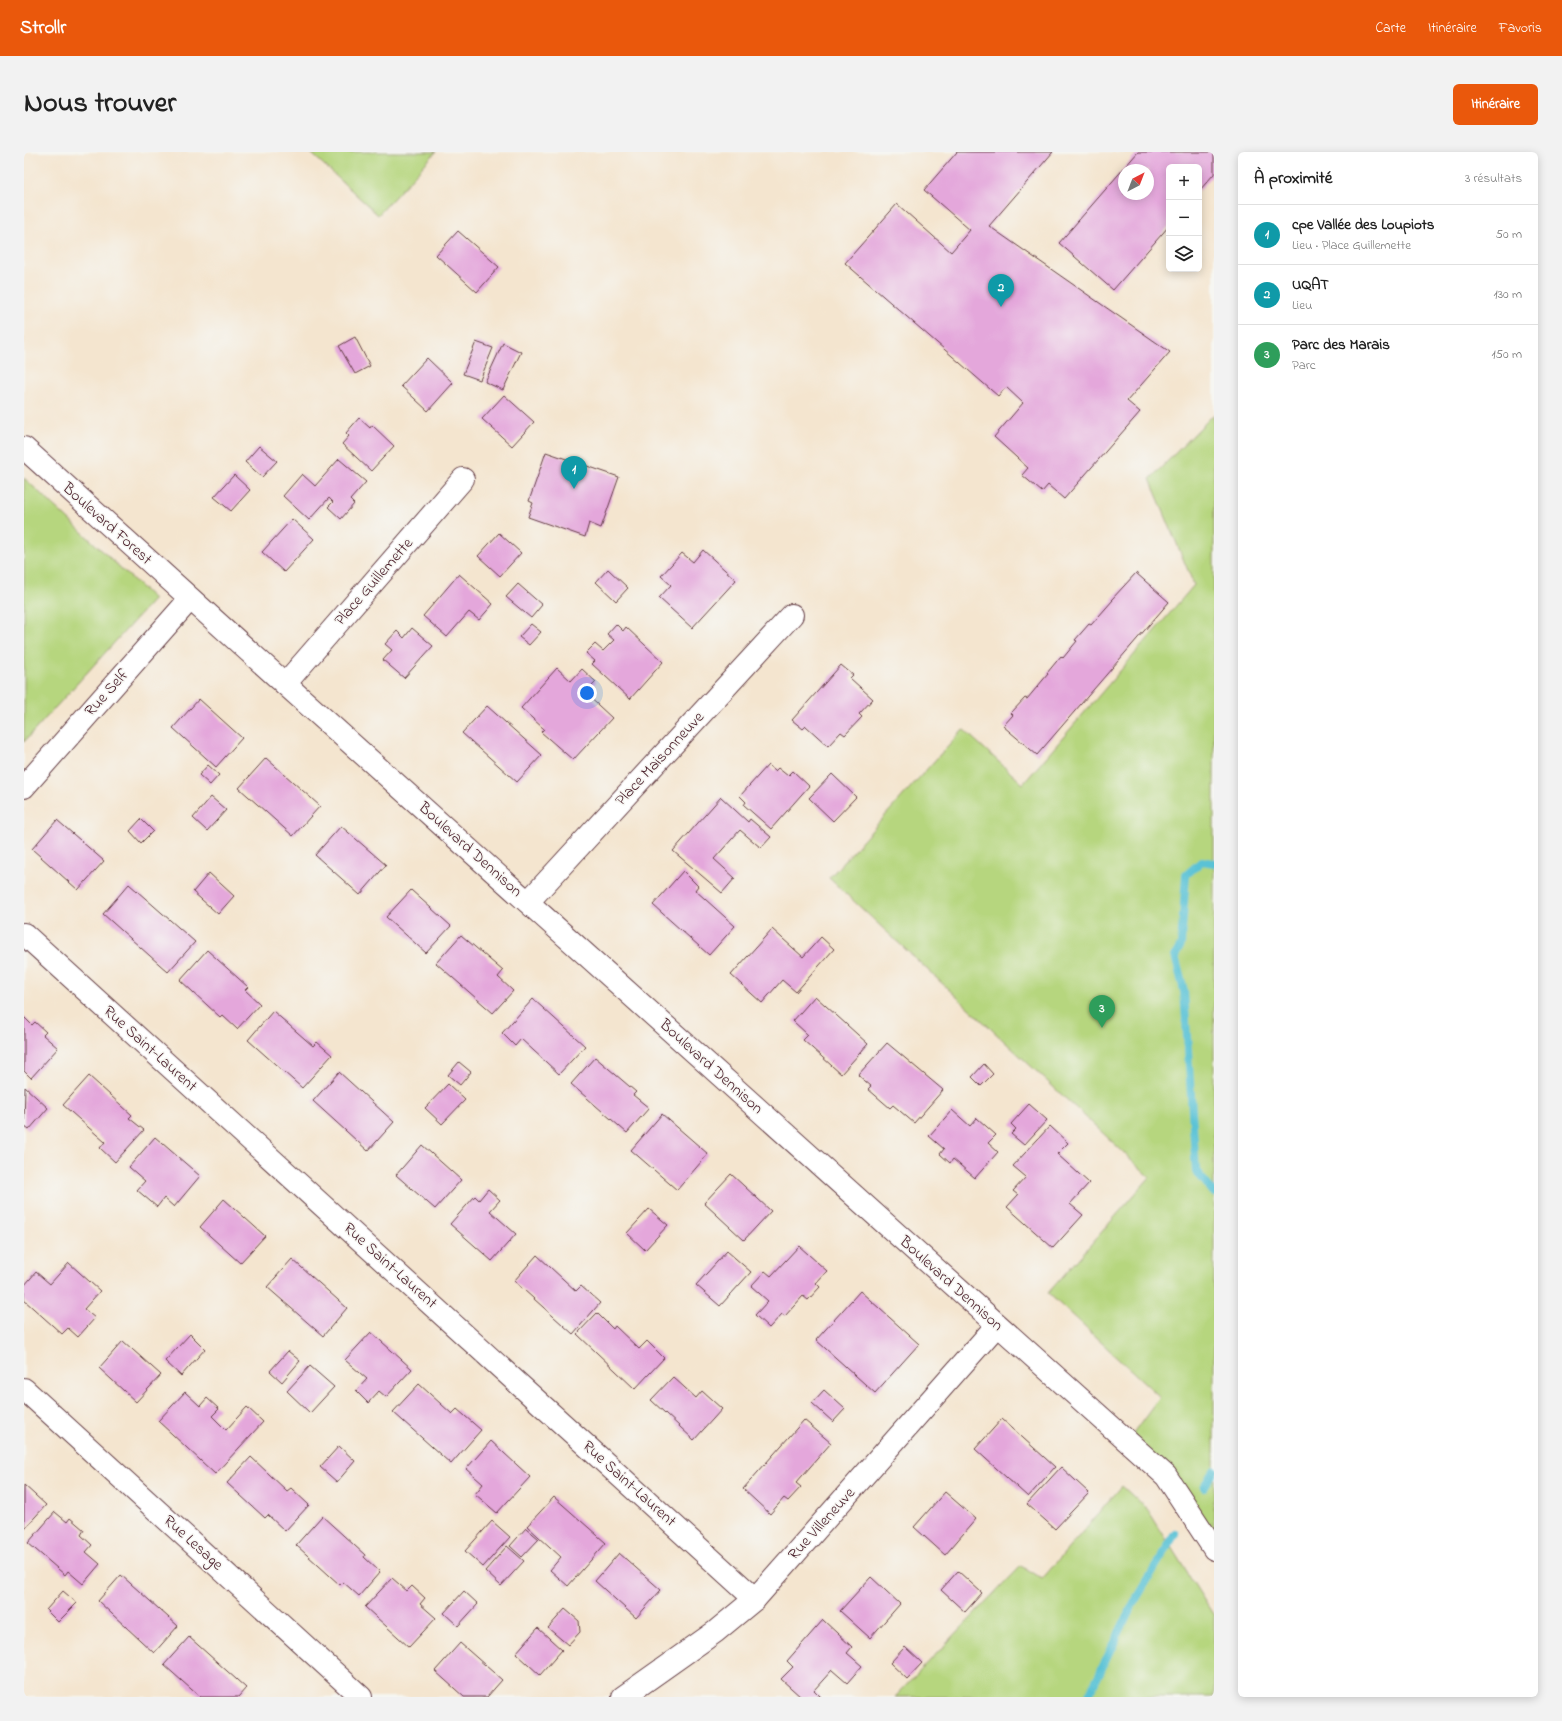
<!DOCTYPE html>
<html lang="fr">
<head>
<meta charset="utf-8">
<style>
  :root { --surface:#fff; --page:#f2f2f2; --text:#222; --muted:#767676; --line:#e0e0e0; --accent:#ea580c }
  body { margin:0; font-family:"Indie Flower",sans-serif; background:var(--page); color:var(--text) }
  .controls { position:absolute; right:12px; top:12px; display:grid; overflow:hidden; border-radius:6px; box-shadow:0 2px 10px #0003 }
  .controls button { width:36px; height:36px; display:grid; place-items:center; padding:0; border:0; border-bottom:1px solid var(--line); background:var(--surface); color:var(--text); font:20px sans-serif }
  .compass { position:absolute; left:1094px; top:12px; width:36px; height:36px; border-radius:50%; background:var(--surface); box-shadow:0 2px 10px #0003; rotate:42deg }
  .you { position:absolute; left:563px; top:541px; width:14px; height:14px; margin:-10px; border:3px solid #fff; border-radius:50%; background:#1a73e8; box-shadow:0 0 0 6px #1a73e833 }
  .badge { display:grid; place-items:center; width:26px; height:26px; border-radius:50%; background:var(--accent); color:#fff; font-size:13px; font-weight:700 }
  .pin { position:absolute; translate:-50% -33px; filter:drop-shadow(0 1px 2px #0008) }
  .pin::after { content:''; position:absolute; top:21px; width:14px; height:12px; background:inherit; clip-path:polygon(0 0,100% 0,50% 100%) }
  .list { margin:0; padding:0; list-style:none }
  h2 { display:flex; justify-content:space-between; align-items:center; height:52px; margin:0; padding:0 16px; font-size:17px }
  h2 small { font-size:13px; font-weight:400; color:var(--muted) }
  .list li { display:grid; grid-template-columns:26px 1fr auto; gap:12px; align-items:center; box-sizing:border-box; height:60px; padding:0 16px; border-top:1px solid var(--line) }
  .list b { display:block; font-size:15px; white-space:nowrap }
  .list p { margin:0; font-size:13px; white-space:nowrap; color:var(--muted) }
  .list em { font-size:13px; font-style:normal; color:var(--muted) }
  .icon { flex:none; width:22px; height:22px; fill:none; stroke:currentColor; stroke-width:2; stroke-linecap:round; stroke-linejoin:round }
  .map { position:relative; flex:none; width:1190px; height:1545px; overflow:hidden; border-radius:6px }
  header { display:flex; align-items:center; gap:24px; box-sizing:border-box; height:56px; padding:0 20px; background:var(--accent); color:#fff }
  header strong { font-size:19px }
  nav { display:flex; gap:22px; margin-inline-start:auto; font-size:14px }
  .intro { display:flex; align-items:center; justify-content:space-between; box-sizing:border-box; height:96px; padding:0 24px }
  h1 { margin:0; font-size:28px }
  .button { padding:10px 18px; border-radius:6px; background:var(--accent); color:#fff; font-size:14px; font-weight:700 }
  main { display:flex; gap:24px; padding:0 24px }
  aside { flex:1; background:var(--surface); border-radius:6px; box-shadow:0 2px 10px #0003 }
  .map>svg:first-child { display:block }
  .green { fill:#b6d67e; stroke:#807a54 }
  .lines { fill:none; stroke-linecap:round; stroke-linejoin:round }
  .stream { stroke:#5ac2d6; stroke-width:8 }
  .building { fill:#e4a7db; fill-rule:evenodd }
  .minor-casing { stroke:#643d44; stroke-width:24 }
  .tertiary-casing { stroke:#643d44; stroke-width:24 }
  .minor { stroke:#fff; stroke-width:22 }
  .tertiary { stroke:#fff; stroke-width:22 }
  .labels { text-anchor:middle; dominant-baseline:central; stroke-width:3; stroke-linejoin:round; paint-order:stroke }
  .street-label { font-size:16px; fill:#4a1f2b; stroke:#f6f6f2 }
</style>
</head>
<body>
<header>
<strong>Strollr</strong>
<nav><a>Carte</a><a>Itinéraire</a><a>Favoris</a></nav>
</header>
<div class="intro"><h1>Nous trouver</h1><a class="button">Itinéraire</a></div>
<main>
<div class="map">
<svg width="1190" height="1545" viewBox="0 0 1190 1545">
  <rect width="100%" height="100%" fill="#f6f6f2"/>
  <filter id="ink" filterUnits="userSpaceOnUse"><feTurbulence type="fractalNoise" baseFrequency=".025" numOctaves="2"/><feDisplacementMap in="SourceGraphic" scale="8" xChannelSelector="R" yChannelSelector="G"/><feConvolveMatrix kernelMatrix="1 2 1 2 8 2 1 2 1" color-interpolation-filters="sRGB"/></filter>
  <filter id="wash" filterUnits="userSpaceOnUse"><feTurbulence type="fractalNoise" baseFrequency=".012" numOctaves="4" result="noise"/><feDisplacementMap in="SourceGraphic" scale="16" xChannelSelector="R" yChannelSelector="G"/><feGaussianBlur stdDeviation="0.9" result="paint"/><feColorMatrix in="noise" values="0 0 0 0 0 0 0 0 0 0 0 0 0 0 0 0 0 1.4 0 .05"/><feComposite in="paint" operator="in"/></filter>
  <g filter="url(#wash)">
    <rect width="100%" height="100%" fill="#f4e5cf"/>
    <g class="green">
      <path d="M 286,0 L 412,0 L 354,63 Z"/>
      <path d="M 1190,262 L 1190,1397 L 1103,1290 L 1136,1245 L 1024,1141 L 1126,1025 L 805,726 L 939,577 L 999,632 L 1170,433 L 1126,327 Z"/>
      <path d="M 0,326 L 130,447 L 0,590 Z"/>
      <path d="M 1098,1334 L 1124,1358 L 1190,1464 L 1190,1545 L 871,1545 L 997,1414 L 1018,1427 Z"/>
    </g>
    <g class="lines">
      <g class="stream">
        <path d="M 1190,711 L 1178,709 L 1162,723 L 1157,793 L 1151,804 L 1160,839 L 1172,1019 L 1190,1041"/>
        <path d="M 1180,1335 L 1190,1318"/>
        <path d="M 1064,1545 L 1108,1454 L 1151,1382"/>
      </g>
    </g>
    <g id="blocks">
      <g class="building">
        <path d="M 933,0 L 1029,0 L 965,74 L 1146,200 L 1103,249 L 1116,260 L 1040,347 L 1024,333 L 1018,340 L 998,323 L 1004,316 L 970,285 L 999,251 L 982,235 L 974,244 L 821,111 L 873,52 L 927,100 L 946,78 L 900,38 Z"/>
        <path d="M 1114,0 L 1190,0 L 1190,22 L 1175,39 L 1175,15 L 1145,15 L 1145,74 L 1089,138 L 1035,91 ZM 1100,18 L 1124,18 L 1124,42 L 1100,42 Z"/>
        <path d="M 434,79 L 475,115 L 453,140 L 412,103 Z"/>
        <path d="M 331,185 L 346,214 L 331,222 L 315,194 Z"/>
        <path d="M 452,190 L 469,196 L 456,228 L 439,222 Z"/>
        <path d="M 479,191 L 497,200 L 479,238 L 461,230 Z"/>
        <path d="M 403,206 L 429,231 L 404,259 L 377,234 Z"/>
        <path d="M 480,243 L 510,270 L 488,294 L 458,267 Z"/>
        <path d="M 335,266 L 346,276 L 348,273 L 370,294 L 347,319 L 318,292 L 325,284 L 322,281 Z"/>
        <path d="M 235,294 L 253,309 L 238,325 L 221,310 Z"/>
        <path d="M 522,300 L 595,325 L 577,376 L 565,371 L 561,385 L 504,365 L 509,351 L 505,349 Z"/>
        <path d="M 315,307 L 342,330 L 326,348 L 330,352 L 317,367 L 304,355 L 309,350 L 305,346 L 285,368 L 259,344 L 278,322 L 291,334 Z"/>
        <path d="M 210,323 L 226,338 L 207,359 L 190,345 Z"/>
        <path d="M 268,367 L 290,387 L 260,420 L 238,400 Z"/>
        <path d="M 475,381 L 497,401 L 476,424 L 454,404 Z"/>
        <path d="M 679,398 L 712,428 L 668,476 L 635,446 L 647,433 L 637,424 L 658,401 L 669,410 Z"/>
        <path d="M 584,417 L 604,436 L 592,449 L 572,430 Z"/>
        <path d="M 1112,421 L 1145,450 L 1013,603 L 979,574 L 989,563 L 987,561 L 1001,546 L 1003,547 L 1024,522 L 1023,521 L 1037,504 L 1039,506 L 1053,489 L 1051,488 L 1065,472 L 1067,473 L 1089,448 L 1088,447 Z"/>
        <path d="M 435,422 L 469,452 L 455,468 L 445,460 L 423,485 L 399,464 Z"/>
        <path d="M 494,432 L 518,453 L 507,466 L 482,445 Z"/>
        <path d="M 507,472 L 517,480 L 505,493 L 495,485 Z"/>
        <path d="M 592,472 L 599,479 L 602,475 L 639,510 L 606,547 L 568,512 L 571,509 L 562,501 L 571,492 L 579,499 L 590,488 L 583,482 Z"/>
        <path d="M 388,476 L 409,494 L 380,526 L 359,508 L 368,498 L 361,492 L 373,479 L 380,486 Z"/>
        <path d="M 817,513 L 829,523 L 826,526 L 849,547 L 835,562 L 838,565 L 821,583 L 817,580 L 804,594 L 782,574 L 779,577 L 768,568 Z"/>
        <path d="M 533,516 L 547,529 L 558,517 L 572,530 L 561,541 L 588,566 L 549,608 L 517,580 L 520,577 L 497,556 Z"/>
        <path d="M 175,547 L 218,586 L 192,615 L 149,576 Z"/>
        <path d="M 463,554 L 518,603 L 493,630 L 438,581 Z"/>
        <path d="M 242,606 L 296,654 L 269,684 L 215,636 Z"/>
        <path d="M 184,613 L 195,623 L 186,633 L 175,623 Z"/>
        <path d="M 744,613 L 751,619 L 754,616 L 764,624 L 769,619 L 785,634 L 747,677 L 720,653 L 722,650 L 716,644 Z"/>
        <path d="M 808,622 L 832,645 L 809,669 L 785,646 Z"/>
        <path d="M 187,645 L 202,658 L 183,679 L 169,666 Z"/>
        <path d="M 697,645 L 724,670 L 726,667 L 747,685 L 737,696 L 716,678 L 690,707 L 711,726 L 698,741 L 649,699 Z"/>
        <path d="M 117,667 L 129,679 L 117,691 L 106,679 Z"/>
        <path d="M 33,668 L 80,709 L 54,738 L 8,697 Z"/>
        <path d="M 317,674 L 362,713 L 336,743 L 291,703 Z"/>
        <path d="M 659,719 L 674,734 L 671,738 L 711,774 L 685,803 L 629,753 Z"/>
        <path d="M 185,721 L 210,744 L 194,762 L 169,740 Z"/>
        <path d="M 105,732 L 171,790 L 144,820 L 79,762 Z"/>
        <path d="M 387,738 L 427,774 L 402,801 L 362,765 Z"/>
        <path d="M 748,777 L 779,805 L 797,785 L 810,797 L 772,840 L 758,828 L 738,851 L 707,823 Z"/>
        <path d="M 437,783 L 479,819 L 474,825 L 489,839 L 469,861 L 412,811 Z"/>
        <path d="M 183,798 L 224,835 L 221,838 L 236,852 L 213,877 L 198,863 L 196,865 L 156,828 Z"/>
        <path d="M 791,844 L 844,892 L 817,922 L 779,888 L 784,883 L 769,869 Z"/>
        <path d="M 509,847 L 561,894 L 535,922 L 497,887 L 491,894 L 478,881 Z"/>
        <path d="M 249,859 L 289,894 L 293,890 L 308,903 L 278,936 L 224,888 Z"/>
        <path d="M 0,865 L 8,873 L 11,870 L 22,880 L 19,883 L 34,896 L 7,926 L 0,919 Z"/>
        <path d="M 863,891 L 919,938 L 890,971 L 869,953 L 866,956 L 844,937 L 847,934 L 834,923 Z"/>
        <path d="M 571,905 L 612,940 L 609,943 L 625,956 L 603,981 L 547,932 Z"/>
        <path d="M 435,910 L 447,920 L 436,933 L 424,923 Z"/>
        <path d="M 960,912 L 969,922 L 957,934 L 948,925 Z"/>
        <path d="M 315,920 L 370,970 L 344,999 L 289,949 Z"/>
        <path d="M 65,924 L 108,963 L 105,966 L 120,978 L 91,1010 L 76,996 L 81,990 L 39,953 Z"/>
        <path d="M 424,932 L 441,948 L 418,972 L 401,956 Z"/>
        <path d="M 1,935 L 24,956 L 5,978 L 0,974 Z"/>
        <path d="M 1005,952 L 1023,968 L 1000,993 L 987,982 L 992,977 L 987,972 Z"/>
        <path d="M 928,958 L 946,974 L 953,966 L 972,983 L 964,991 L 974,1000 L 951,1026 L 929,1007 L 926,1011 L 916,1002 L 920,997 L 905,984 Z"/>
        <path d="M 638,962 L 684,1002 L 653,1038 L 607,998 Z"/>
        <path d="M 1026,974 L 1044,991 L 1033,1002 L 1065,1031 L 1046,1052 L 1059,1063 L 1029,1096 L 983,1055 L 994,1043 L 989,1039 L 1002,1025 L 989,1014 Z"/>
        <path d="M 131,985 L 176,1024 L 150,1055 L 140,1046 L 133,1055 L 113,1038 L 121,1029 L 105,1015 Z"/>
        <path d="M 398,993 L 437,1028 L 411,1057 L 372,1023 Z"/>
        <path d="M 707,1022 L 747,1059 L 720,1088 L 680,1051 Z"/>
        <path d="M 464,1037 L 476,1048 L 466,1059 L 492,1082 L 468,1109 L 426,1072 L 451,1044 L 455,1048 Z"/>
        <path d="M 200,1047 L 241,1084 L 216,1111 L 176,1075 Z"/>
        <path d="M 625,1057 L 644,1073 L 621,1098 L 603,1081 Z"/>
        <path d="M 775,1094 L 803,1119 L 792,1131 L 796,1135 L 784,1148 L 779,1144 L 761,1164 L 758,1162 L 745,1176 L 731,1163 L 744,1149 L 727,1134 L 741,1119 L 747,1124 Z"/>
        <path d="M 703,1099 L 727,1120 L 696,1154 L 672,1133 Z"/>
        <path d="M 513,1103 L 552,1139 L 557,1134 L 576,1151 L 549,1182 L 490,1129 Z"/>
        <path d="M 268,1107 L 323,1156 L 299,1184 L 243,1135 Z"/>
        <path d="M 45,1111 L 76,1139 L 60,1157 L 71,1166 L 54,1185 L 44,1176 L 38,1182 L 0,1148 L 0,1134 L 12,1120 L 26,1132 Z"/>
        <path d="M 836,1139 L 895,1192 L 851,1241 L 792,1188 Z"/>
        <path d="M 573,1161 L 589,1177 L 591,1174 L 615,1197 L 623,1189 L 640,1206 L 611,1237 L 553,1182 Z"/>
        <path d="M 347,1180 L 388,1217 L 362,1245 L 355,1239 L 344,1251 L 332,1239 L 343,1227 L 321,1208 Z"/>
        <path d="M 166,1182 L 181,1197 L 157,1224 L 141,1209 Z"/>
        <path d="M 99,1189 L 137,1223 L 112,1250 L 75,1216 Z"/>
        <path d="M 264,1199 L 276,1209 L 258,1230 L 246,1219 Z"/>
        <path d="M 286,1214 L 310,1235 L 286,1261 L 263,1239 Z"/>
        <path d="M 649,1225 L 672,1246 L 678,1239 L 698,1257 L 670,1288 L 627,1248 Z"/>
        <path d="M 395,1232 L 428,1262 L 433,1257 L 457,1278 L 427,1312 L 369,1260 Z"/>
        <path d="M 800,1238 L 821,1257 L 809,1270 L 788,1251 Z"/>
        <path d="M 161,1240 L 176,1254 L 183,1246 L 195,1257 L 188,1264 L 202,1278 L 223,1255 L 239,1270 L 191,1322 L 134,1269 Z"/>
        <path d="M 978,1267 L 1031,1315 L 1004,1345 L 951,1297 Z"/>
        <path d="M 780,1268 L 807,1291 L 772,1331 L 777,1335 L 764,1349 L 760,1346 L 746,1362 L 719,1337 Z"/>
        <path d="M 467,1289 L 506,1325 L 473,1361 L 451,1342 L 459,1332 L 442,1317 Z"/>
        <path d="M 315,1294 L 331,1309 L 313,1330 L 296,1315 Z"/>
        <path d="M 227,1305 L 263,1339 L 267,1336 L 285,1353 L 261,1379 L 244,1363 L 241,1366 L 203,1331 Z"/>
        <path d="M 1037,1315 L 1065,1341 L 1031,1377 L 1003,1352 Z"/>
        <path d="M 0,1333 L 22,1353 L 0,1377 Z"/>
        <path d="M 921,1340 L 952,1367 L 921,1403 L 890,1375 Z"/>
        <path d="M 530,1345 L 582,1391 L 544,1434 L 526,1418 L 537,1405 L 503,1374 Z"/>
        <path d="M 31,1360 L 43,1370 L 46,1366 L 60,1378 L 57,1383 L 68,1393 L 62,1400 L 76,1412 L 59,1432 L 44,1419 L 41,1423 L 4,1391 Z"/>
        <path d="M 298,1364 L 341,1403 L 340,1405 L 356,1420 L 335,1444 L 319,1430 L 316,1433 L 272,1393 Z"/>
        <path d="M 468,1369 L 486,1385 L 459,1415 L 441,1399 Z"/>
        <path d="M 502,1376 L 515,1387 L 498,1405 L 486,1394 Z"/>
        <path d="M 483,1394 L 500,1409 L 477,1434 L 461,1419 Z"/>
        <path d="M 595,1401 L 637,1438 L 612,1466 L 571,1429 Z"/>
        <path d="M 934,1419 L 958,1441 L 941,1460 L 917,1438 Z"/>
        <path d="M 97,1423 L 154,1474 L 130,1501 L 74,1449 Z"/>
        <path d="M 847,1425 L 876,1452 L 846,1486 L 816,1459 Z"/>
        <path d="M 368,1426 L 383,1439 L 388,1434 L 401,1446 L 396,1452 L 412,1466 L 385,1495 L 341,1455 Z"/>
        <path d="M 39,1439 L 53,1451 L 34,1470 L 22,1458 Z"/>
        <path d="M 440,1439 L 454,1452 L 434,1474 L 420,1461 Z"/>
        <path d="M 541,1457 L 555,1469 L 556,1480 L 544,1493 L 524,1476 Z"/>
        <path d="M 799,1468 L 828,1495 L 823,1501 L 838,1514 L 823,1531 L 808,1518 L 790,1538 L 797,1545 L 777,1545 L 757,1527 L 769,1515 L 763,1509 Z"/>
        <path d="M 514,1476 L 538,1498 L 516,1523 L 492,1501 Z"/>
        <path d="M 165,1485 L 222,1536 L 214,1545 L 176,1545 L 140,1513 Z"/>
        <path d="M 436,1491 L 478,1528 L 463,1545 L 440,1545 L 411,1519 Z"/>
        <path d="M 881,1495 L 898,1511 L 883,1527 L 866,1511 Z"/>
      </g>
    </g>
  </g>
  <g filter="url(#ink)">
    <use href="#blocks" fill-opacity="0" stroke="#643d44" stroke-width="1"/>
    <g class="lines">
      <g class="minor-casing">
        <g id="minor">
          <path d="M 261,532 L 439,327"/>
          <path d="M 0,635 L 166,447"/>
          <path d="M 504,750 L 768,463"/>
          <path d="M 0,782 L 731,1447"/>
          <path d="M 0,1237 L 337,1545"/>
          <path d="M 599,1545 L 691,1480 L 731,1447 L 973,1173"/>
        </g>
      </g>
      <g class="tertiary-casing">
        <path id="tertiary" d="M 0,296 L 261,532 L 1142,1324 L 1190,1397"/>
      </g>
      <use href="#minor" class="minor"/>
      <use href="#tertiary" class="tertiary"/>
    </g>
  </g>
  <g class="labels">
    <g class="street-label">
      <text transform="translate(83 372) rotate(42)">Boulevard Forest</text>
      <text transform="translate(350 430) rotate(-49)">Place Guillemette</text>
      <text transform="translate(83 541) rotate(-48)">Rue Self</text>
      <text transform="translate(636 607) rotate(-47)">Place Maisonneuve</text>
      <text transform="translate(446 698) rotate(42)">Boulevard Dennison</text>
      <text transform="translate(126 897) rotate(42)">Rue Saint-Laurent</text>
      <text transform="translate(687 915) rotate(42)">Boulevard Dennison</text>
      <text transform="translate(366 1114) rotate(42)">Rue Saint-Laurent</text>
      <text transform="translate(927 1132) rotate(42)">Boulevard Dennison</text>
      <text transform="translate(605 1332) rotate(42)">Rue Saint-Laurent</text>
      <text transform="translate(798 1372) rotate(-48)">Rue Villeneuve</text>
      <text transform="translate(169 1391) rotate(42)">Rue Lesage</text>
    </g>
  </g>
</svg>
<div class="controls">
<button>+</button>
<button>−</button>
<button><svg class="icon" aria-label="layers" viewBox="0 0 24 24"><path d="M12 4l9 5-9 5-9-5zM3 14l9 5 9-5"/></svg></button>
</div>
<svg class="compass" viewBox="-18 -18 36 36"><path d="M0-13l5 13h-10z" fill="#e53935"/><path d="M0 13l5-13h-10z" fill="#767676"/></svg>
<div class="you"></div>
<div class="pin badge" style="left:550px;top:337px;background:#0f9aa8">1</div>
<div class="pin badge" style="left:977px;top:155px;background:#0f9aa8">2</div>
<div class="pin badge" style="left:1078px;top:876px;background:#2e9e5b">3</div>
</div>
<aside>
<h2>À proximité<small>3 résultats</small></h2>
<ul class="list">
<li><span class="badge" style="background:#0f9aa8">1</span><div><b>cpe Vallée des Loupiots</b><p>Lieu · Place Guillemette</p></div><em>50 m</em></li>
<li><span class="badge" style="background:#0f9aa8">2</span><div><b>UQAT</b><p>Lieu</p></div><em>130 m</em></li>
<li><span class="badge" style="background:#2e9e5b">3</span><div><b>Parc des Marais</b><p>Parc</p></div><em>150 m</em></li>
</ul>
</aside>
</main>
</body>
</html>
